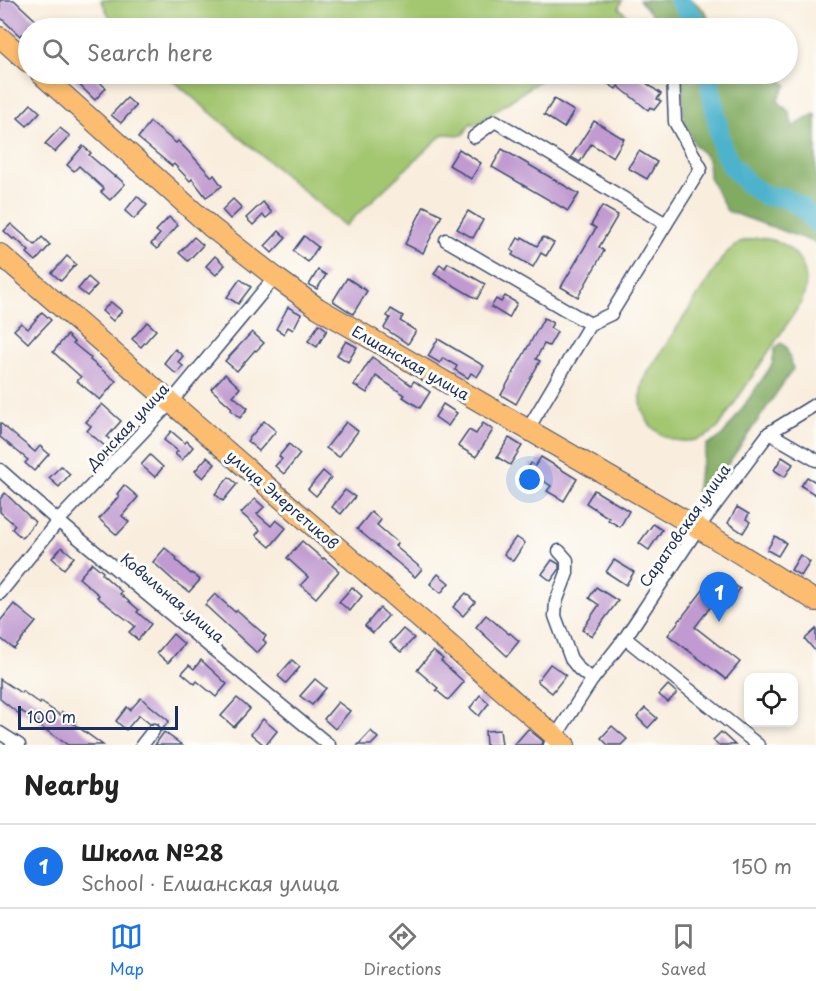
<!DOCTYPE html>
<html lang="en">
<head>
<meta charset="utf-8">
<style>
  :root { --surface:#fff; --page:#f6f6f6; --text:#222; --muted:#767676; --line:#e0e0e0; --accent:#1a73e8 }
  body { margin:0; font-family:"Playpen Sans",sans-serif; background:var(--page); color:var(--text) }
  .controls { position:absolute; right:18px; bottom:18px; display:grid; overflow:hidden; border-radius:12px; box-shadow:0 3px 9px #0003 }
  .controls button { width:54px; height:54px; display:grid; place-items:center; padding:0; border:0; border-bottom:2px solid var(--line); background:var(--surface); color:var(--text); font:30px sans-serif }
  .scale { position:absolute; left:18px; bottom:15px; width:160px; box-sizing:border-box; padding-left:6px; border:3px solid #1b2f5e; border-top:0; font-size:16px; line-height:21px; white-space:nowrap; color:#1b2f5e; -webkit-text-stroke:4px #fdfcf7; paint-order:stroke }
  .you { position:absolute; left:530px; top:480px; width:21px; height:21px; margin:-15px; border:4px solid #fff; border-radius:50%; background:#1a73e8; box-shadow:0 0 0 9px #1a73e833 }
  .badge { display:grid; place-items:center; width:39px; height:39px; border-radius:50%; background:var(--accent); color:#fff; font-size:20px; font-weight:700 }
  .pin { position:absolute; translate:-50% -50px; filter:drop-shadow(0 2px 3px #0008) }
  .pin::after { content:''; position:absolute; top:32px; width:21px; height:18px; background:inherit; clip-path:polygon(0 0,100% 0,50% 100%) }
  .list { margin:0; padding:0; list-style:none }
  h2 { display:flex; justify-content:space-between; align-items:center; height:78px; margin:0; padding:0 24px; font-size:26px }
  h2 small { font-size:20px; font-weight:400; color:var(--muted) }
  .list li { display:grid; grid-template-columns:39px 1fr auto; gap:18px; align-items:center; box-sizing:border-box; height:84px; padding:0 24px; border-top:2px solid var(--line) }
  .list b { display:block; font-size:22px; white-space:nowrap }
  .list p { margin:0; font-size:20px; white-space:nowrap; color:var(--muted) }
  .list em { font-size:20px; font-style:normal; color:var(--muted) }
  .icon { flex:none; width:33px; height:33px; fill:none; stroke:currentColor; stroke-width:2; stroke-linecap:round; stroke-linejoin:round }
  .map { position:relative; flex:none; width:816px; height:745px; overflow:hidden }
  .search { position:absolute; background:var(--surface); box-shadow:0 3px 9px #0003; left:18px; right:18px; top:18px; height:66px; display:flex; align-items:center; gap:15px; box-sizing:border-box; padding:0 21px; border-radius:33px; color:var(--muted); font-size:22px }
  .sheet { height:162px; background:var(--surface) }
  nav { display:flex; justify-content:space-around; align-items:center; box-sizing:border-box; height:84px; border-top:2px solid var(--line); background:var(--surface); font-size:16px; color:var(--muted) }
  nav a { display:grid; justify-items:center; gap:3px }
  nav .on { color:var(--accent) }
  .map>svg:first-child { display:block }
  .green { fill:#a3c66f; stroke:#5f7a66; stroke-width:1.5 }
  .forest { fill:#82ab62; stroke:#4e6d60; stroke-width:1.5 }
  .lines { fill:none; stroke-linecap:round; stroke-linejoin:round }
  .river { stroke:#4db3cc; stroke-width:20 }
  .building { fill:#c09ad0 }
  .street-casing { stroke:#3c4c71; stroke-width:15 }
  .primary-casing { stroke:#3c4c71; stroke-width:22 }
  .street { stroke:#fff; stroke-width:12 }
  .primary { stroke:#fcbd6f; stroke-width:20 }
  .labels { text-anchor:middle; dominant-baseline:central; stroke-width:6; stroke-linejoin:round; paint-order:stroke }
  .street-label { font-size:15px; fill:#1b2f5e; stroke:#fdfcf7 }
</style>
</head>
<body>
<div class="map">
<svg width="816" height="745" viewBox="0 0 816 745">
  <rect width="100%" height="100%" fill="#fdfcf7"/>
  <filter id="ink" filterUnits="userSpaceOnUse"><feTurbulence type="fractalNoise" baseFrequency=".0167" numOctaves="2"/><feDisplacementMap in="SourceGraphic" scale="12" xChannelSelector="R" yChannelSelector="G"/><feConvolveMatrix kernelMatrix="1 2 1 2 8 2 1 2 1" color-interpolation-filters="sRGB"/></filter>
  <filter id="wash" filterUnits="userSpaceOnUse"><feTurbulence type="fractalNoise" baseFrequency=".008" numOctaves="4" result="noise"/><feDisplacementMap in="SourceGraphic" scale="24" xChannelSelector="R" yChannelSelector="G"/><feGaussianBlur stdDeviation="1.35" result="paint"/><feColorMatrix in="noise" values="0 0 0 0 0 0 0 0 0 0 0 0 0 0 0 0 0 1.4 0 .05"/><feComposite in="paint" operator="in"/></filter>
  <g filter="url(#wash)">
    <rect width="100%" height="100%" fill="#f9eede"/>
    <g class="green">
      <path d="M 101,0 L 622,0 L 619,8 L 632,20 L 624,28 L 608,28 L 600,24 L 597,28 L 121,28 L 109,16 Z"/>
      <path d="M 165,74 L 549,74 L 475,125 L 471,123 L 463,135 L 443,134 L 345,226 Z"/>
      <path d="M 757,238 C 793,239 816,268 801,303 L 718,428 C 679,462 625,425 645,377 L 725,254 L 740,242 Z"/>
    </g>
    <g class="forest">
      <path d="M 639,0 L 692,0 L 706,12 L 711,28 L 664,28 Z"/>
      <path d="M 681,74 L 774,74 L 787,85 L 777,100 L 789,112 L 793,127 L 814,114 L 816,115 L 816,243 L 727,211 L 709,177 L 708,159 L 695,145 L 684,123 Z"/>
      <path d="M 781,343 L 786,347 L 793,369 L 702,502 L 696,495 L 698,478 L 707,444 L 713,442 L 723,435 L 732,423 L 772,365 L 775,348 Z"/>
    </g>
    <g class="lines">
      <g class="river">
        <path d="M 679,0 L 697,23 L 698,28"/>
        <path d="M 708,74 L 722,147 L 731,165 L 748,184 L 766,196 L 783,197 L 800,206 L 816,223"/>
      </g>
    </g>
    <g id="blocks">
      <g class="building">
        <path d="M 0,0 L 14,0 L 44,28 L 28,28 L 28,40 L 22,34 L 20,36 L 0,17 Z"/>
        <path d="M 68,74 L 91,74 L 106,88 L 95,100 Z"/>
        <path d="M 594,74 L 634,74 L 661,94 L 657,99 L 661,101 L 654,110 L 650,107 L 648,110 L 618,86 L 616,89 Z"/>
        <path d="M 127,98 L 136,106 L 121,123 L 111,115 Z"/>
        <path d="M 554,99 L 574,111 L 564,128 L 544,115 Z"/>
        <path d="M 31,104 L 40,112 L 27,126 L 18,118 Z"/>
        <path d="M 594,121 L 624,139 L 613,157 L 591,144 L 580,162 L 571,157 Z"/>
        <path d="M 150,122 L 176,143 L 178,141 L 187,150 L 212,177 L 214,175 L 222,186 L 206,197 L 192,179 L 190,181 L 174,164 L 172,166 L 138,138 Z"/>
        <path d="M 60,128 L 70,136 L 55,152 L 45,144 Z"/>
        <path d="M 83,146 L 91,153 L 89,155 L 115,177 L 116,176 L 125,184 L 110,200 L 101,192 L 104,189 L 79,166 L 74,171 L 67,165 Z"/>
        <path d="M 459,149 L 481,163 L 471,179 L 449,165 Z"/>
        <path d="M 502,149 L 579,194 L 568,211 L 492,167 Z"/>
        <path d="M 639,151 L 657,162 L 647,179 L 628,168 Z"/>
        <path d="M 137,196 L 147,205 L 134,219 L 125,211 Z"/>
        <path d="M 233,199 L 242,208 L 230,219 L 222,210 Z"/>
        <path d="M 263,202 L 272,213 L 266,218 L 263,215 L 253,225 L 246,218 Z"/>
        <path d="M 424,206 L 442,215 L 423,253 L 405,244 Z"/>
        <path d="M 602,206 L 618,215 L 599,247 L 604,251 L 578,297 L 561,287 L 596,228 L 591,225 Z"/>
        <path d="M 468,211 L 483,220 L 473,238 L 457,229 Z"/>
        <path d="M 169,217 L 178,225 L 157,249 L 151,244 L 160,234 L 156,231 Z"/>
        <path d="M 11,224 L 35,245 L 42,237 L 50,245 L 36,261 L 27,253 L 29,251 L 15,238 L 13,239 L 4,231 Z"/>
        <path d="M 279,231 L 286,238 L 272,253 L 265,246 Z"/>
        <path d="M 304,236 L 318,247 L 308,262 L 293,251 Z"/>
        <path d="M 194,237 L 203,245 L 188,261 L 179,253 Z"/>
        <path d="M 522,237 L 537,246 L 543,237 L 554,243 L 546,256 L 541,253 L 533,267 L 512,255 L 514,252 L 511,250 L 518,238 L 521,240 Z"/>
        <path d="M 67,256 L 76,264 L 61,281 L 52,273 Z"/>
        <path d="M 215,256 L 225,265 L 216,275 L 206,266 Z"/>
        <path d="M 448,263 L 485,284 L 477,299 L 434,274 L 440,264 L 445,268 Z"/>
        <path d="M 318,270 L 326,275 L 317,289 L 309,285 Z"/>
        <path d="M 88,277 L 97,285 L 87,296 L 78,289 Z"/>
        <path d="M 347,278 L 367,291 L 353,314 L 333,301 Z"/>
        <path d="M 240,279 L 251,287 L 238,304 L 227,297 Z"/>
        <path d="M 505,296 L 517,303 L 509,318 L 491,307 L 496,299 L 501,302 Z"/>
        <path d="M 111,302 L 122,311 L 113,321 L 102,311 Z"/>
        <path d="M 288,307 L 301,314 L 293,330 L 288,327 L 284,334 L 276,329 Z"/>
        <path d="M 391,309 L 403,316 L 400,321 L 416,331 L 408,344 L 384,328 L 390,318 L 387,316 Z"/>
        <path d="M 42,312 L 51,320 L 36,336 L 35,335 L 28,343 L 14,330 L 21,323 L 28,329 Z"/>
        <path d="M 544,318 L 553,323 L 550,328 L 557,332 L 549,346 L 544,344 L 536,359 L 540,361 L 516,404 L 501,395 Z"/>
        <path d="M 147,322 L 156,330 L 141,347 L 132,339 Z"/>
        <path d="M 319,324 L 327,330 L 317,347 L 308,341 Z"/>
        <path d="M 252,332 L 264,343 L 256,351 L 255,350 L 237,371 L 225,361 Z"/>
        <path d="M 67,335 L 74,342 L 73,343 L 91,358 L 90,360 L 116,381 L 100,400 L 77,381 L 81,377 L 53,352 Z"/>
        <path d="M 438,339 L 484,366 L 477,377 L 471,373 L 468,378 L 455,370 L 457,366 L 443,358 L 440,363 L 428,356 Z"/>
        <path d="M 346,341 L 357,347 L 348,362 L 337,355 Z"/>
        <path d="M 175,349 L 183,356 L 178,362 L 183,366 L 176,374 L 164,363 Z"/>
        <path d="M 372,357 L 411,385 L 414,381 L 430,392 L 420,408 L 403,397 L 405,395 L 376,376 L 367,393 L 354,385 Z"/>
        <path d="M 225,374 L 240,388 L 233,396 L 248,408 L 240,418 L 231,410 L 232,408 L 211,389 Z"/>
        <path d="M 102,404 L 121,421 L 107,437 L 111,441 L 106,447 L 87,431 L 91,426 L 86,422 Z"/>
        <path d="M 443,404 L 457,413 L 448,426 L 435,417 Z"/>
        <path d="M 264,421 L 276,431 L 259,451 L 247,441 Z"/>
        <path d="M 346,422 L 358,431 L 339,457 L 326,448 Z"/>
        <path d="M 0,423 L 35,452 L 40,446 L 49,454 L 34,471 L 25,463 L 28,460 L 0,437 Z"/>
        <path d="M 483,423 L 493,430 L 476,457 L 458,446 L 469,430 L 476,434 Z"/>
        <path d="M 171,431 L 185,443 L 187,441 L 193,447 L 182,460 L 175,454 L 178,451 L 164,440 Z"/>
        <path d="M 509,438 L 522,446 L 510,465 L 497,457 Z"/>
        <path d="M 289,444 L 300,454 L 284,474 L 275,466 L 282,459 L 279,456 Z"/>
        <path d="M 150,455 L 163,467 L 155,477 L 141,465 Z"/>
        <path d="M 207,457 L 215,464 L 203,478 L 195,471 Z"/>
        <path d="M 541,457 L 577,479 L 564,501 L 547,491 L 551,486 L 527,470 L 531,463 L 535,466 Z"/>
        <path d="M 782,457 L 793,464 L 785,477 L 774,470 Z"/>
        <path d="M 61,466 L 70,474 L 59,487 L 49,478 Z"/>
        <path d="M 323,471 L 331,478 L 316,496 L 308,489 Z"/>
        <path d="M 229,477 L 237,484 L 223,501 L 215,494 Z"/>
        <path d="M 807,477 L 816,482 L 816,495 L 801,486 Z"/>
        <path d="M 124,485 L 138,497 L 122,516 L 129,522 L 117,535 L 99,519 L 119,496 L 117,494 Z"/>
        <path d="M 345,490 L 355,497 L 341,514 L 332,507 Z"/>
        <path d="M 594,490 L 629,511 L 620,527 L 608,520 L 609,518 L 586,503 Z"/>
        <path d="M 5,493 L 35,522 L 22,538 L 12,529 L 15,525 L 0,512 L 0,499 Z"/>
        <path d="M 255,499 L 264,507 L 257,514 L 271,526 L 276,520 L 286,528 L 270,547 L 256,535 L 260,530 L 241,513 Z"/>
        <path d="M 737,507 L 749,514 L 746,519 L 750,522 L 743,533 L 728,523 Z"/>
        <path d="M 371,512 L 381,520 L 377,525 L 398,543 L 395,546 L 422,569 L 415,577 L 357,529 Z"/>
        <path d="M 653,524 L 662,530 L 649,550 L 639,543 Z"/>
        <path d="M 775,536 L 786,543 L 778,556 L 767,550 Z"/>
        <path d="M 516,537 L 525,543 L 513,561 L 504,554 Z"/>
        <path d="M 302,541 L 323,559 L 324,558 L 339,571 L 316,598 L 301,585 L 308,577 L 287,558 Z"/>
        <path d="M 62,547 L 74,557 L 64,569 L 52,558 Z"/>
        <path d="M 165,548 L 177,558 L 176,560 L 191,574 L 192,573 L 200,580 L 189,592 L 175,582 L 153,562 Z"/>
        <path d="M 800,555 L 810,562 L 801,576 L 791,570 Z"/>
        <path d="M 552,560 L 559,564 L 559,570 L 551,581 L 542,574 Z"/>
        <path d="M 614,560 L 634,572 L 626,585 L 606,572 Z"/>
        <path d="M 92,563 L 103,572 L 102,574 L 122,592 L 120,594 L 139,610 L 137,612 L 151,624 L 138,640 L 129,632 L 135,626 L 97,597 L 99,595 L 79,578 Z"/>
        <path d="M 717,572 L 740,589 L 725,608 L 715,601 L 695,627 L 740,662 L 726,679 L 668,635 Z"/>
        <path d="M 438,574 L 449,583 L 441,593 L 430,584 Z"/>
        <path d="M 352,587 L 362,596 L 350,611 L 339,602 Z"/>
        <path d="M 596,587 L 618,601 L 592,636 L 582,630 L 599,605 L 589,598 Z"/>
        <path d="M 466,593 L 475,602 L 463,616 L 453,607 Z"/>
        <path d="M 215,594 L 235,612 L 237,610 L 266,636 L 263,640 L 266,643 L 257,653 L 205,605 Z"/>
        <path d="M 14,604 L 36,622 L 14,649 L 0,638 L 0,621 Z"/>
        <path d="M 380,608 L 388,616 L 373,633 L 365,626 Z"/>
        <path d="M 486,615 L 509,634 L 510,633 L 519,641 L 507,656 L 476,627 Z"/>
        <path d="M 403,629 L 414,638 L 401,652 L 390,643 Z"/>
        <path d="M 816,629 L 816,652 L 805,639 Z"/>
        <path d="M 173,634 L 184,644 L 168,663 L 157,653 Z"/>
        <path d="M 433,651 L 443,659 L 441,661 L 464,682 L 448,700 L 436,690 L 438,688 L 417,670 Z"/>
        <path d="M 201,660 L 227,684 L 216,697 L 197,681 L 195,684 L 182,673 L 189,665 L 194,669 Z"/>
        <path d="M 292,660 L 300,667 L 286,683 L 278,676 Z"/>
        <path d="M 550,664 L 566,675 L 552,693 L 537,681 Z"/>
        <path d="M 0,679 L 21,693 L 22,691 L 40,704 L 41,702 L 60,715 L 62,712 L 76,721 L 74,724 L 103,745 L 68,745 L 41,727 L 43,725 L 21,711 L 19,714 L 0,699 Z"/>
        <path d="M 315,679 L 326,688 L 312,705 L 300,696 Z"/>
        <path d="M 668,685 L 677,693 L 668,702 L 659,695 Z"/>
        <path d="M 480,695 L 489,703 L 479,716 L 470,708 Z"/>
        <path d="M 141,698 L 169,721 L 161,731 L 158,724 L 154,723 L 150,724 L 139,715 L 126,730 L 116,721 L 127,707 L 130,710 Z"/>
        <path d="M 237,698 L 250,709 L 234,727 L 221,716 Z"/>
        <path d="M 338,702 L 350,711 L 335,729 L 324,719 Z"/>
        <path d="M 645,708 L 657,718 L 648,728 L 637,717 Z"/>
        <path d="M 263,719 L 277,731 L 266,745 L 264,745 L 251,734 Z"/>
        <path d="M 612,726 L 627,739 L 621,745 L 608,745 L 601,738 Z"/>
        <path d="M 528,729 L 543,741 L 542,745 L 514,745 Z"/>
        <path d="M 500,730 L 502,745 L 486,745 L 485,731 Z"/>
        <path d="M 371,731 L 378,738 L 371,745 L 358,745 Z"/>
        <path d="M 164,732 L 182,745 L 155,745 Z"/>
        <path d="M 721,732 L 735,745 L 718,745 L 713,740 Z"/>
      </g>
    </g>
  </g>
  <g filter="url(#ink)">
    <use href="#blocks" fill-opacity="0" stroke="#3c4c71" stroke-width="1.5"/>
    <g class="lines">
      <g class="street-casing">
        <g id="street">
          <path d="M 474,137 L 495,121 L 666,224 L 611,314 L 590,324 L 528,429"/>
          <path d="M 666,224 L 701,168 L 675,122 L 673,74"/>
          <path d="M 446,240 L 590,324"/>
          <path d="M 769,433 L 816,460"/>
          <path d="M 0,470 L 58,521 L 329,745"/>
          <path d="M 559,551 L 567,560 L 567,573 L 556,602 L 555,616 L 571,659 L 579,669 L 592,680"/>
          <path d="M 0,593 L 58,521 L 172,401 L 275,277"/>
          <path d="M 625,638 L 758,745"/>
          <path d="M 0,733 L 19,745"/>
          <path d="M 142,745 L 153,731"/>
          <path d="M 550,745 L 592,680 L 625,638 L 698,528 L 769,433 L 816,404"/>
        </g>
      </g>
      <g class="primary-casing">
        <g id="primary">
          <path d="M 0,37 L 28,62"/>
          <path d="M 41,74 L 211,227 L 275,277 L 318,308 L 698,528 L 816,601"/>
          <path d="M 0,254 L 565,745"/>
        </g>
      </g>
      <use href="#street" class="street"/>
      <use href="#primary" class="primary"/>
    </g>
  </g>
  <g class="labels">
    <g class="street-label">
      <text transform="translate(411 362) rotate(30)">Елшанская улица</text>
      <text transform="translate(127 426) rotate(-47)">Донская улица</text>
      <text transform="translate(283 499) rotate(41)">улица Энергетиков</text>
      <text transform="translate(684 525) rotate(-55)">Саратовская улица</text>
      <text transform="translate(173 597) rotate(40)">Ковыльная улица</text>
    </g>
  </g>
</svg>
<div class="controls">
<button><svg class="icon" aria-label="locate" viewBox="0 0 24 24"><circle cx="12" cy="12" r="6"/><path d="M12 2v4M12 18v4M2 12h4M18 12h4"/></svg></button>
</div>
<div class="scale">100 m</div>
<div class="you"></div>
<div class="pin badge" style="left:719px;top:622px">1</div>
<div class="search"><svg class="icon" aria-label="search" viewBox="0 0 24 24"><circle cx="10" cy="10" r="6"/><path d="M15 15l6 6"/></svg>Search here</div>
</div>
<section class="sheet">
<h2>Nearby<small></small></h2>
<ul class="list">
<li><span class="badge">1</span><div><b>Школа №28</b><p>School · Елшанская улица</p></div><em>150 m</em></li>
</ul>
</section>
<nav>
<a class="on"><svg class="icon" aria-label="map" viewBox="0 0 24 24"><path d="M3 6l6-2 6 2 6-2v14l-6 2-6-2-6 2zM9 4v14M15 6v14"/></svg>Map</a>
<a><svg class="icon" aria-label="directions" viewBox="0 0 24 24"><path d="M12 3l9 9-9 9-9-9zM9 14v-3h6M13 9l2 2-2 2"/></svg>Directions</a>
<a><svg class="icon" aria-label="saved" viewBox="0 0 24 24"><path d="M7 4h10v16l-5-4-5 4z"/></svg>Saved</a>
</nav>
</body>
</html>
